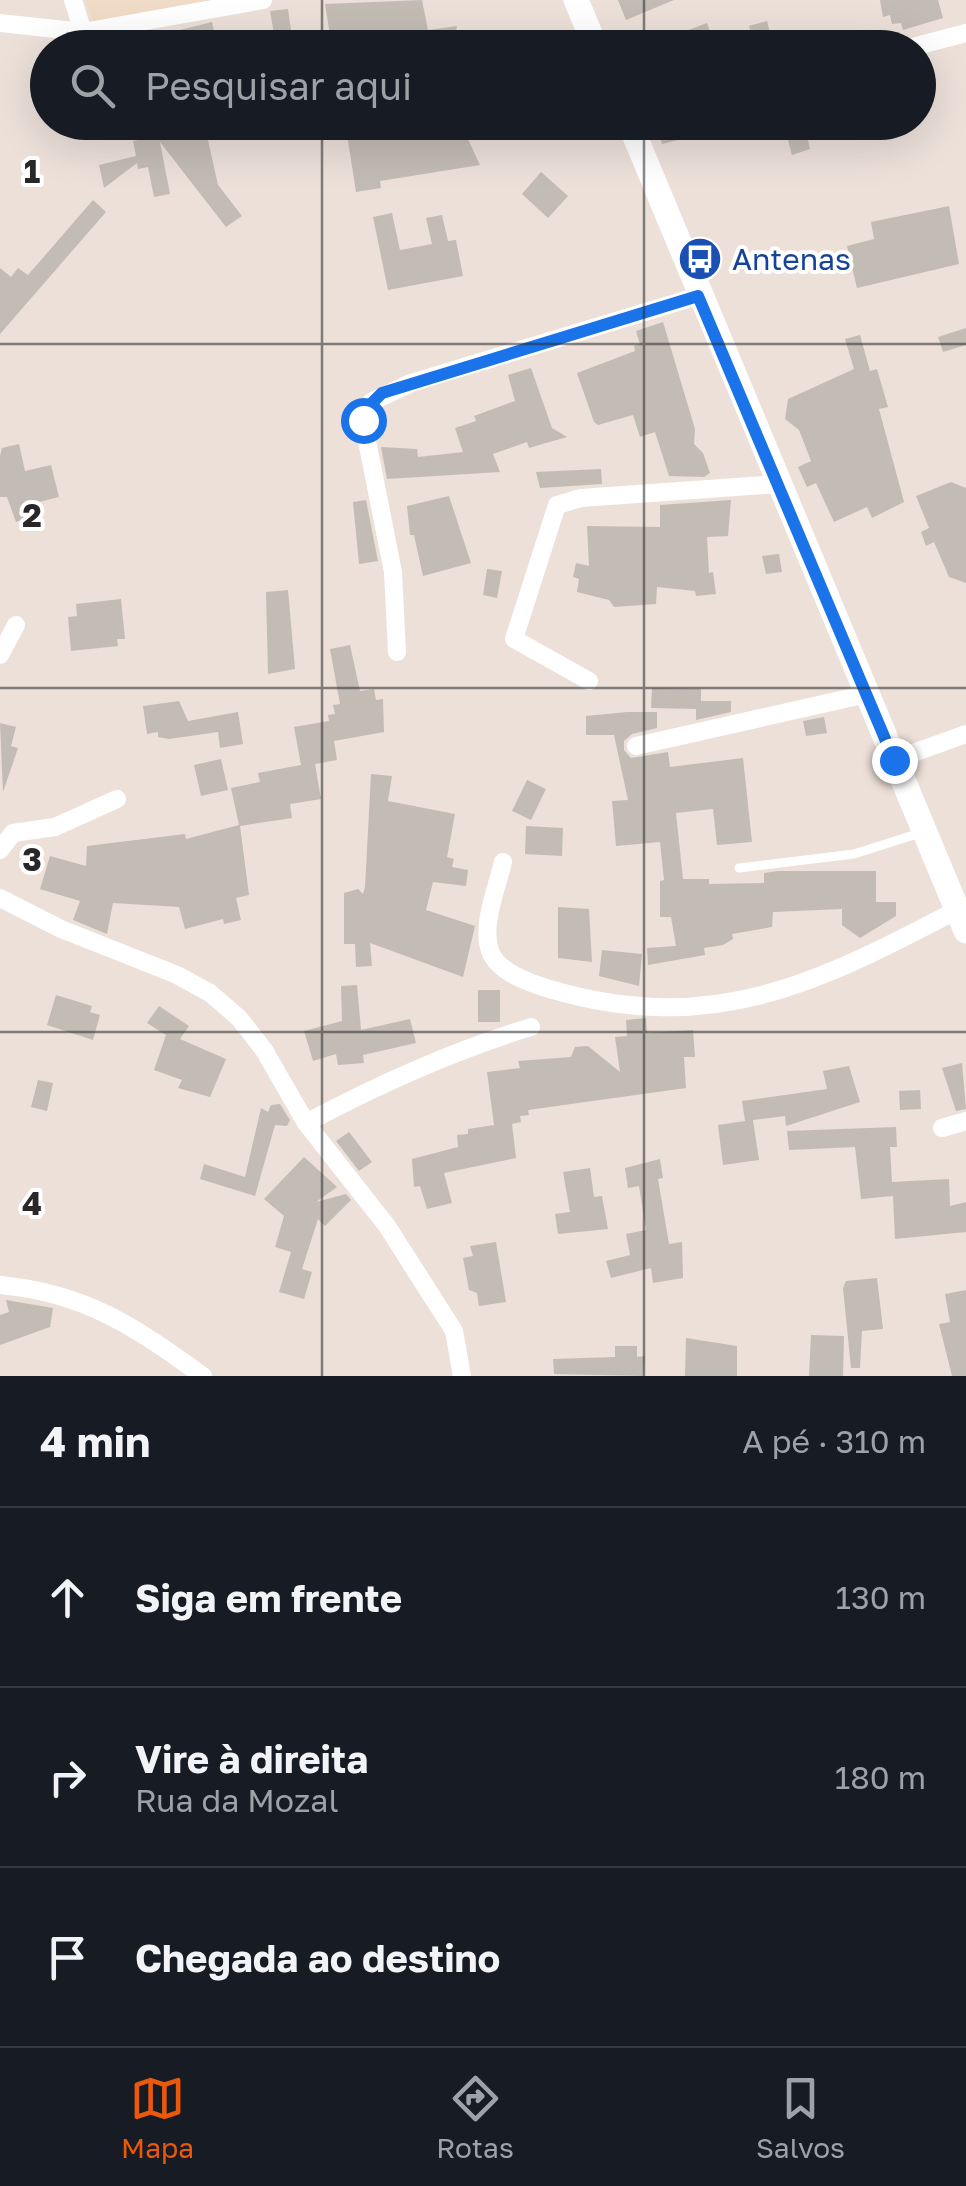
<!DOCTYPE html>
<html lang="pt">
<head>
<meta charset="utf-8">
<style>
  :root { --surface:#171b24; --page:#242831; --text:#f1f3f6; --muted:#9ea1a6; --line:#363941; --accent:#ea580c }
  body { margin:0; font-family:"Golos Text",sans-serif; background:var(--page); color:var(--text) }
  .stop { position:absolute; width:30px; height:30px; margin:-22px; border:8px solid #1a73e8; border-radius:50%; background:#fff }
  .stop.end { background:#1a73e8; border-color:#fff; box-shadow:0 2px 10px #0008 }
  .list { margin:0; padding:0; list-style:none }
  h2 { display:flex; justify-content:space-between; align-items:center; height:130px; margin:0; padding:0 40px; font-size:42px }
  h2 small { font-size:32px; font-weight:400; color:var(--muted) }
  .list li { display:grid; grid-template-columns:65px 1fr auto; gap:30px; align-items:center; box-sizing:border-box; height:180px; padding:0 40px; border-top:2px solid var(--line) }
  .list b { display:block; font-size:38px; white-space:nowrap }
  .list p { margin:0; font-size:32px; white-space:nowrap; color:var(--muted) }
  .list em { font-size:32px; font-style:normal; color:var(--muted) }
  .icon { flex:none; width:55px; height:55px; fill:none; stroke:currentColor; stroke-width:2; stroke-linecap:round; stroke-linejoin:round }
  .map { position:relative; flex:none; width:966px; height:1376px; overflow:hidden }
  .search { position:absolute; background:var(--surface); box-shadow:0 10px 40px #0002; left:30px; right:30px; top:30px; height:110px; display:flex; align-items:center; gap:25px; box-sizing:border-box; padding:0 35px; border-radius:55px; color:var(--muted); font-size:38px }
  .sheet { height:670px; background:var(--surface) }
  nav { display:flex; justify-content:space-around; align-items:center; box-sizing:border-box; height:140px; border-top:2px solid var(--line); background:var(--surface); font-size:28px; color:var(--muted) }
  nav a { display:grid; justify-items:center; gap:5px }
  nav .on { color:var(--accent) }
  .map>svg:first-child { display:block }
  .education { fill:#efdbc6 }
  .building { fill:#c3bcb5 }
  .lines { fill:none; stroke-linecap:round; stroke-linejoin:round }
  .lane { stroke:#fff; stroke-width:9 }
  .street { stroke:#fff; stroke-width:18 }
  .secondary { stroke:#fff; stroke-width:25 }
  .route { stroke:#1a73e8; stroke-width:12 }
  .grid { fill:none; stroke:#282828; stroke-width:2.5; stroke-opacity:0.55 }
  .labels { text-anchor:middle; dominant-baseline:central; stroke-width:8; stroke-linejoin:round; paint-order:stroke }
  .transit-label { font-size:30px; fill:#164399; stroke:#fff; text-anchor:start }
  .grid-label { font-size:32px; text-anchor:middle; font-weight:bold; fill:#282828; stroke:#fff; stroke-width:8; stroke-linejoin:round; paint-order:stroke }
</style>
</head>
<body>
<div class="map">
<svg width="966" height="1376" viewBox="0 0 966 1376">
  <rect width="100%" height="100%" fill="#ece0d9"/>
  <path class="education" d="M 85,0 L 246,0 L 103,25 L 93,20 Z"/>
  <g class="building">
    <path d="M 422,0 L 428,30 L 457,26 L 453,48 L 332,48 L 325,4 Z"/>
    <path d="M 618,0 L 674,0 L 626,20 Z"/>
    <path d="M 880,0 L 938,0 L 943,18 L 903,30 L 901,23 L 892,24 L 890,15 L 883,17 Z"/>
    <path d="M 288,9 L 292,37 L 275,40 L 270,11 Z"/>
    <path d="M 767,21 L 774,48 L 755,48 L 749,26 Z"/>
    <path d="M 212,22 L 218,48 L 180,48 L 176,31 Z"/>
    <path d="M 707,23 L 716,48 L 646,48 L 646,46 Z"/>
    <path d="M 177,122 L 204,122 L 218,185 L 242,216 L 226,227 L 160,142 L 170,194 L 154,197 L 148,167 L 138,169 L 137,163 L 104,188 L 99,165 L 136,156 L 133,141 L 179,132 Z"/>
    <path d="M 345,122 L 460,122 L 480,165 L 380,181 L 381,188 L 356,192 Z"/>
    <path d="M 669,122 L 724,122 L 725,128 L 662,144 L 657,126 Z"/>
    <path d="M 783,122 L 804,122 L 810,149 L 792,155 Z"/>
    <path d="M 541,172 L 568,196 L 548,218 L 522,194 Z"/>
    <path d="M 93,200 L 106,212 L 0,334 L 0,268 L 11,277 L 18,268 L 28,275 Z"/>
    <path d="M 949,206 L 959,264 L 857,288 L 847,246 L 874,239 L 871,222 Z"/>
    <path d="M 392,213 L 400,250 L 432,244 L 426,218 L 442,215 L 448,241 L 456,240 L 463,276 L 388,290 L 373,217 Z"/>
    <path d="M 663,322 L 695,429 L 694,444 L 703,453 L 710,473 L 704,477 L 669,476 L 655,432 L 640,437 L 633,415 L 598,425 L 594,422 L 577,373 L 635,351 L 634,346 L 640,344 L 636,331 Z"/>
    <path d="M 966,328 L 966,345 L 943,352 L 938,337 Z"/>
    <path d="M 860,335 L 870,371 L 877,369 L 888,407 L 879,409 L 904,502 L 872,518 L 867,507 L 834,522 L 816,483 L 807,487 L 798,467 L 811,461 L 799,430 L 785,419 L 788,399 L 854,369 L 845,339 Z"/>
    <path d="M 531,368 L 552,428 L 567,437 L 529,448 L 527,442 L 493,454 L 500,472 L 387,479 L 381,447 L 417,449 L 418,457 L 463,452 L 455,428 L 476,421 L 474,416 L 515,401 L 508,375 Z"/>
    <path d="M 19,444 L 25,471 L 51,465 L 59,497 L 31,504 L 35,516 L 16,522 L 7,497 L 0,497 L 0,456 L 2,448 Z"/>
    <path d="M 601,469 L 602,484 L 540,488 L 536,472 Z"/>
    <path d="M 951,482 L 966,488 L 966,583 L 949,577 L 934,542 L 926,546 L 921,532 L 929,528 L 916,496 Z"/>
    <path d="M 449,496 L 471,563 L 423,576 L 414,535 L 410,535 L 407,506 Z"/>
    <path d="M 366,500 L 378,561 L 359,564 L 353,502 Z"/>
    <path d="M 731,500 L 728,536 L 707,537 L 709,573 L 713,572 L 716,594 L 696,596 L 695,591 L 657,587 L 656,604 L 614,607 L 609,600 L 577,592 L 579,579 L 573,577 L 576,563 L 589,566 L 587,526 L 660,527 L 660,505 Z"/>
    <path d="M 779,554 L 782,572 L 766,574 L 762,556 Z"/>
    <path d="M 487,569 L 502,571 L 497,598 L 483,595 Z"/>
    <path d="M 288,590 L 295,669 L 268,674 L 266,592 Z"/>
    <path d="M 121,599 L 125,639 L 117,639 L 118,646 L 71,651 L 68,617 L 77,616 L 76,604 Z"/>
    <path d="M 350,645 L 360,691 L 374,689 L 376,700 L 383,699 L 384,732 L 334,741 L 337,760 L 315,764 L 321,799 L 290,804 L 292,818 L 240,826 L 249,895 L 236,898 L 241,920 L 224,924 L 223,919 L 185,929 L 179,907 L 113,903 L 107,934 L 73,920 L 80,901 L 40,889 L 50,856 L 86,866 L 87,846 L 185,834 L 186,839 L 239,825 L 231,788 L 260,782 L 258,773 L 301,765 L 294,727 L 329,721 L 328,715 L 335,714 L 333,705 L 340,704 L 330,649 Z"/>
    <path d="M 652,688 L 701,689 L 701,701 L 731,701 L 731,712 L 696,720 L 696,709 L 651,708 Z"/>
    <path d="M 179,701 L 188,721 L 238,712 L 243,744 L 220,748 L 218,732 L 169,739 L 158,737 L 158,732 L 147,734 L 143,706 Z"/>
    <path d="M 627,712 L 657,712 L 657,728 L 632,734 L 624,741 L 624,750 L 631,758 L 668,752 L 670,767 L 743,758 L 752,842 L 717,845 L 713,809 L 676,813 L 683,879 L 709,879 L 709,884 L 764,883 L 764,873 L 778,871 L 876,871 L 876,902 L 896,902 L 896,916 L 860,938 L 842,925 L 842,909 L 773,912 L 772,927 L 732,934 L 733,939 L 723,945 L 704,948 L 705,955 L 648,965 L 647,948 L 676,946 L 671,917 L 660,917 L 660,881 L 664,880 L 660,842 L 616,846 L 612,801 L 628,800 L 614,735 L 586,735 L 586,716 Z"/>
    <path d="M 824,717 L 827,733 L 806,736 L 803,721 Z"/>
    <path d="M 0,723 L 16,727 L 11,746 L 18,748 L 3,792 Z"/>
    <path d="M 221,759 L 228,790 L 201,796 L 194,765 Z"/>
    <path d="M 371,774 L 392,776 L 388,801 L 455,814 L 447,857 L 454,859 L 452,867 L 468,870 L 466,886 L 433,882 L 426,910 L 475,926 L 463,977 L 370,943 L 372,966 L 356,967 L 355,944 L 344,944 L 344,893 L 358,889 L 363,894 L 365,887 Z"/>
    <path d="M 527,780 L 546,789 L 531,820 L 512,811 Z"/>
    <path d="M 526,826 L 563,828 L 562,856 L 525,854 Z"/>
    <path d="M 558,907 L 589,909 L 592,962 L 558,958 Z"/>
    <path d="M 602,950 L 642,954 L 639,986 L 599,976 Z"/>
    <path d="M 357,985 L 361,1030 L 410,1019 L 416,1043 L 363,1055 L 364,1063 L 338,1065 L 336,1054 L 313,1061 L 304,1031 L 342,1021 L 341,986 Z"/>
    <rect x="478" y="990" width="22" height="32"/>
    <path d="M 56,995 L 92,1006 L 90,1012 L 100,1015 L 93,1040 L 47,1025 Z"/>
    <path d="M 159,1006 L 189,1026 L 180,1039 L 226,1059 L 210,1097 L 178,1088 L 182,1080 L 154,1070 L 166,1035 L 147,1023 Z"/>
    <path d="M 646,1018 L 647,1033 L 693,1030 L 695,1057 L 684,1057 L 686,1088 L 528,1110 L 529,1115 L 520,1116 L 521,1122 L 512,1124 L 516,1158 L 444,1173 L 452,1203 L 427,1209 L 420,1186 L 414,1187 L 412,1159 L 458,1147 L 457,1135 L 468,1134 L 468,1129 L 494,1125 L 487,1072 L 520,1068 L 518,1061 L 571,1057 L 575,1047 L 588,1046 L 620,1072 L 615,1037 L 627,1036 L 626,1020 Z"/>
    <path d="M 962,1063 L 966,1109 L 956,1111 L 942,1068 Z"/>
    <path d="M 849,1066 L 860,1102 L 786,1126 L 785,1116 L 753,1120 L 759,1160 L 723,1165 L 718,1125 L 745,1121 L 742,1101 L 827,1089 L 823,1071 Z"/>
    <path d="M 38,1080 L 53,1083 L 47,1111 L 31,1107 Z"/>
    <path d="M 920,1090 L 921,1109 L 900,1110 L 899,1091 Z"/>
    <path d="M 280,1104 L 290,1120 L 287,1126 L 275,1125 L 255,1196 L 200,1179 L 204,1164 L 245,1177 L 261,1108 L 268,1112 L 271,1105 Z"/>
    <path d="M 896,1127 L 897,1147 L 890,1147 L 892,1182 L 949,1179 L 950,1206 L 966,1202 L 966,1232 L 895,1239 L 893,1196 L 861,1199 L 855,1147 L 789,1150 L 787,1131 Z"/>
    <path d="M 349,1132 L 372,1162 L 359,1171 L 336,1141 Z"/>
    <path d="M 304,1157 L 337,1187 L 316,1202 L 346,1194 L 351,1200 L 325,1226 L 318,1219 L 302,1269 L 312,1272 L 304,1299 L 279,1292 L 291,1252 L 275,1247 L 284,1216 L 264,1199 Z"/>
    <path d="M 660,1159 L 663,1178 L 658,1179 L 669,1244 L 682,1242 L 683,1278 L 653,1283 L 651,1268 L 611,1278 L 606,1261 L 630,1255 L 626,1234 L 646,1230 L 639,1186 L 628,1188 L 625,1168 Z"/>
    <path d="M 590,1168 L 594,1197 L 602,1196 L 608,1229 L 558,1234 L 555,1214 L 570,1212 L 563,1172 Z"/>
    <path d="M 496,1242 L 506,1302 L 479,1306 L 477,1293 L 469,1290 L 463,1258 L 473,1256 L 470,1246 Z"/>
    <path d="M 877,1278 L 883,1329 L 862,1331 L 860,1368 L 851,1368 L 843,1288 L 846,1281 Z"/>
    <path d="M 966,1290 L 966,1376 L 952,1376 L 939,1324 L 950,1322 L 945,1294 Z"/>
    <path d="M 6,1300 L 53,1308 L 50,1327 L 0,1345 L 0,1315 L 9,1312 Z"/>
    <path d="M 811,1335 L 844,1336 L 843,1376 L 809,1376 Z"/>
    <path d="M 686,1338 L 737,1346 L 737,1376 L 685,1376 Z"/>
    <path d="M 615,1346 L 637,1346 L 637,1357 L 645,1356 L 643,1376 L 554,1374 L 553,1359 L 615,1357 Z"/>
  </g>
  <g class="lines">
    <path class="lane" d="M 739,868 L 854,854 L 920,833"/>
    <g class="street">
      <path d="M 73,0 L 83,32"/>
      <path d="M 0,23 L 83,32 L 263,0"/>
      <path d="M 909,48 L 966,33"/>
      <path d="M 397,652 L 393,572 L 363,421 L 371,402 L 411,383 L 698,296"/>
      <path d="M 0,655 L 16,625"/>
      <path d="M 589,681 L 514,639 L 557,505 L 581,498 L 779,484"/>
      <path d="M 636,746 L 867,694"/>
      <path d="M 894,760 L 966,734"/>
      <path d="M 0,850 L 13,833 L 55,827 L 117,799"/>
      <path d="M 503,862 C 497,888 481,925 490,951 C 498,973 532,984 553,990 C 713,1036 818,983 957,910"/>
      <path d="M 0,898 L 61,929 L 177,975 L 210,993 L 239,1018 L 264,1050 L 306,1123 L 387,1226 L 454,1331 L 462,1376"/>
      <path d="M 306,1123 C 379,1084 452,1051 531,1027"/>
      <path d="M 942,1128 L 966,1121"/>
      <path d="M 0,1285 C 86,1293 135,1327 203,1376"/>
    </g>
    <g class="secondary">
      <path d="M 576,0 L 596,48"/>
      <path d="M 629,122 L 966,931"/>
    </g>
  </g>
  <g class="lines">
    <path class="route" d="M 363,420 L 364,411 L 382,393 L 698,296 L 894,760"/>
  </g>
  <path class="grid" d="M 322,0 L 322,48M 644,0 L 644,48M 322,122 L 322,1376M 644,122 L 644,1376M 0,344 L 966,344M 0,688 L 966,688M 0,1032 L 966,1032"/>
  <defs>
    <g id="bus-disc" transform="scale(2.25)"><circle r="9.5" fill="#1a4fb4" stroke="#fff"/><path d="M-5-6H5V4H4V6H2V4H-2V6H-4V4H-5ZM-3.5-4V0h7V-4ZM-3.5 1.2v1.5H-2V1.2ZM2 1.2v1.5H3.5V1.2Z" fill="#fff"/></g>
  </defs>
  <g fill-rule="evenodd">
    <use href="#bus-disc" x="700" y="259"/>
  </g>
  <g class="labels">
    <g class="transit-label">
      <text x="732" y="259">Antenas</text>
    </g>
  </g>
  <g class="grid-label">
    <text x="32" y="183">1</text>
    <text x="32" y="527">2</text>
    <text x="32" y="871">3</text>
    <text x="32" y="1215">4</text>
  </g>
</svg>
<div class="stop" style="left:363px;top:420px"></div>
<div class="stop end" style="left:894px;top:760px"></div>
<div class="search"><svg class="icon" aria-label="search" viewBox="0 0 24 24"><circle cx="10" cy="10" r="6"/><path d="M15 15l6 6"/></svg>Pesquisar aqui</div>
</div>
<section class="sheet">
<h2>4 min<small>A pé · 310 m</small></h2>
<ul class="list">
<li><svg class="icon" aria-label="ahead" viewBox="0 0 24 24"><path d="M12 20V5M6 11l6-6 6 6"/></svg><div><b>Siga em frente</b></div><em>130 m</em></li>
<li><svg class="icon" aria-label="right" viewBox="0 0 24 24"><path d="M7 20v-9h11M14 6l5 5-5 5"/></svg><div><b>Vire à direita</b><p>Rua da Mozal</p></div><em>180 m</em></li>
<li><svg class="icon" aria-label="arrive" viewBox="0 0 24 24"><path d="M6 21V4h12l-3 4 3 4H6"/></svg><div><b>Chegada ao destino</b></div></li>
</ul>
</section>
<nav>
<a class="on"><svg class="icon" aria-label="map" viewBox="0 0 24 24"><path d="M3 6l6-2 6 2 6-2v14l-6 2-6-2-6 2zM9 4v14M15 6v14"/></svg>Mapa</a>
<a><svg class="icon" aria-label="directions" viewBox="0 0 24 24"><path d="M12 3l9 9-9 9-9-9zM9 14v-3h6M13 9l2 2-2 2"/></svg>Rotas</a>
<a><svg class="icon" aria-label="saved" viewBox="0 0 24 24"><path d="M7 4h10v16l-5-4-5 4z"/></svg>Salvos</a>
</nav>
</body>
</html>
